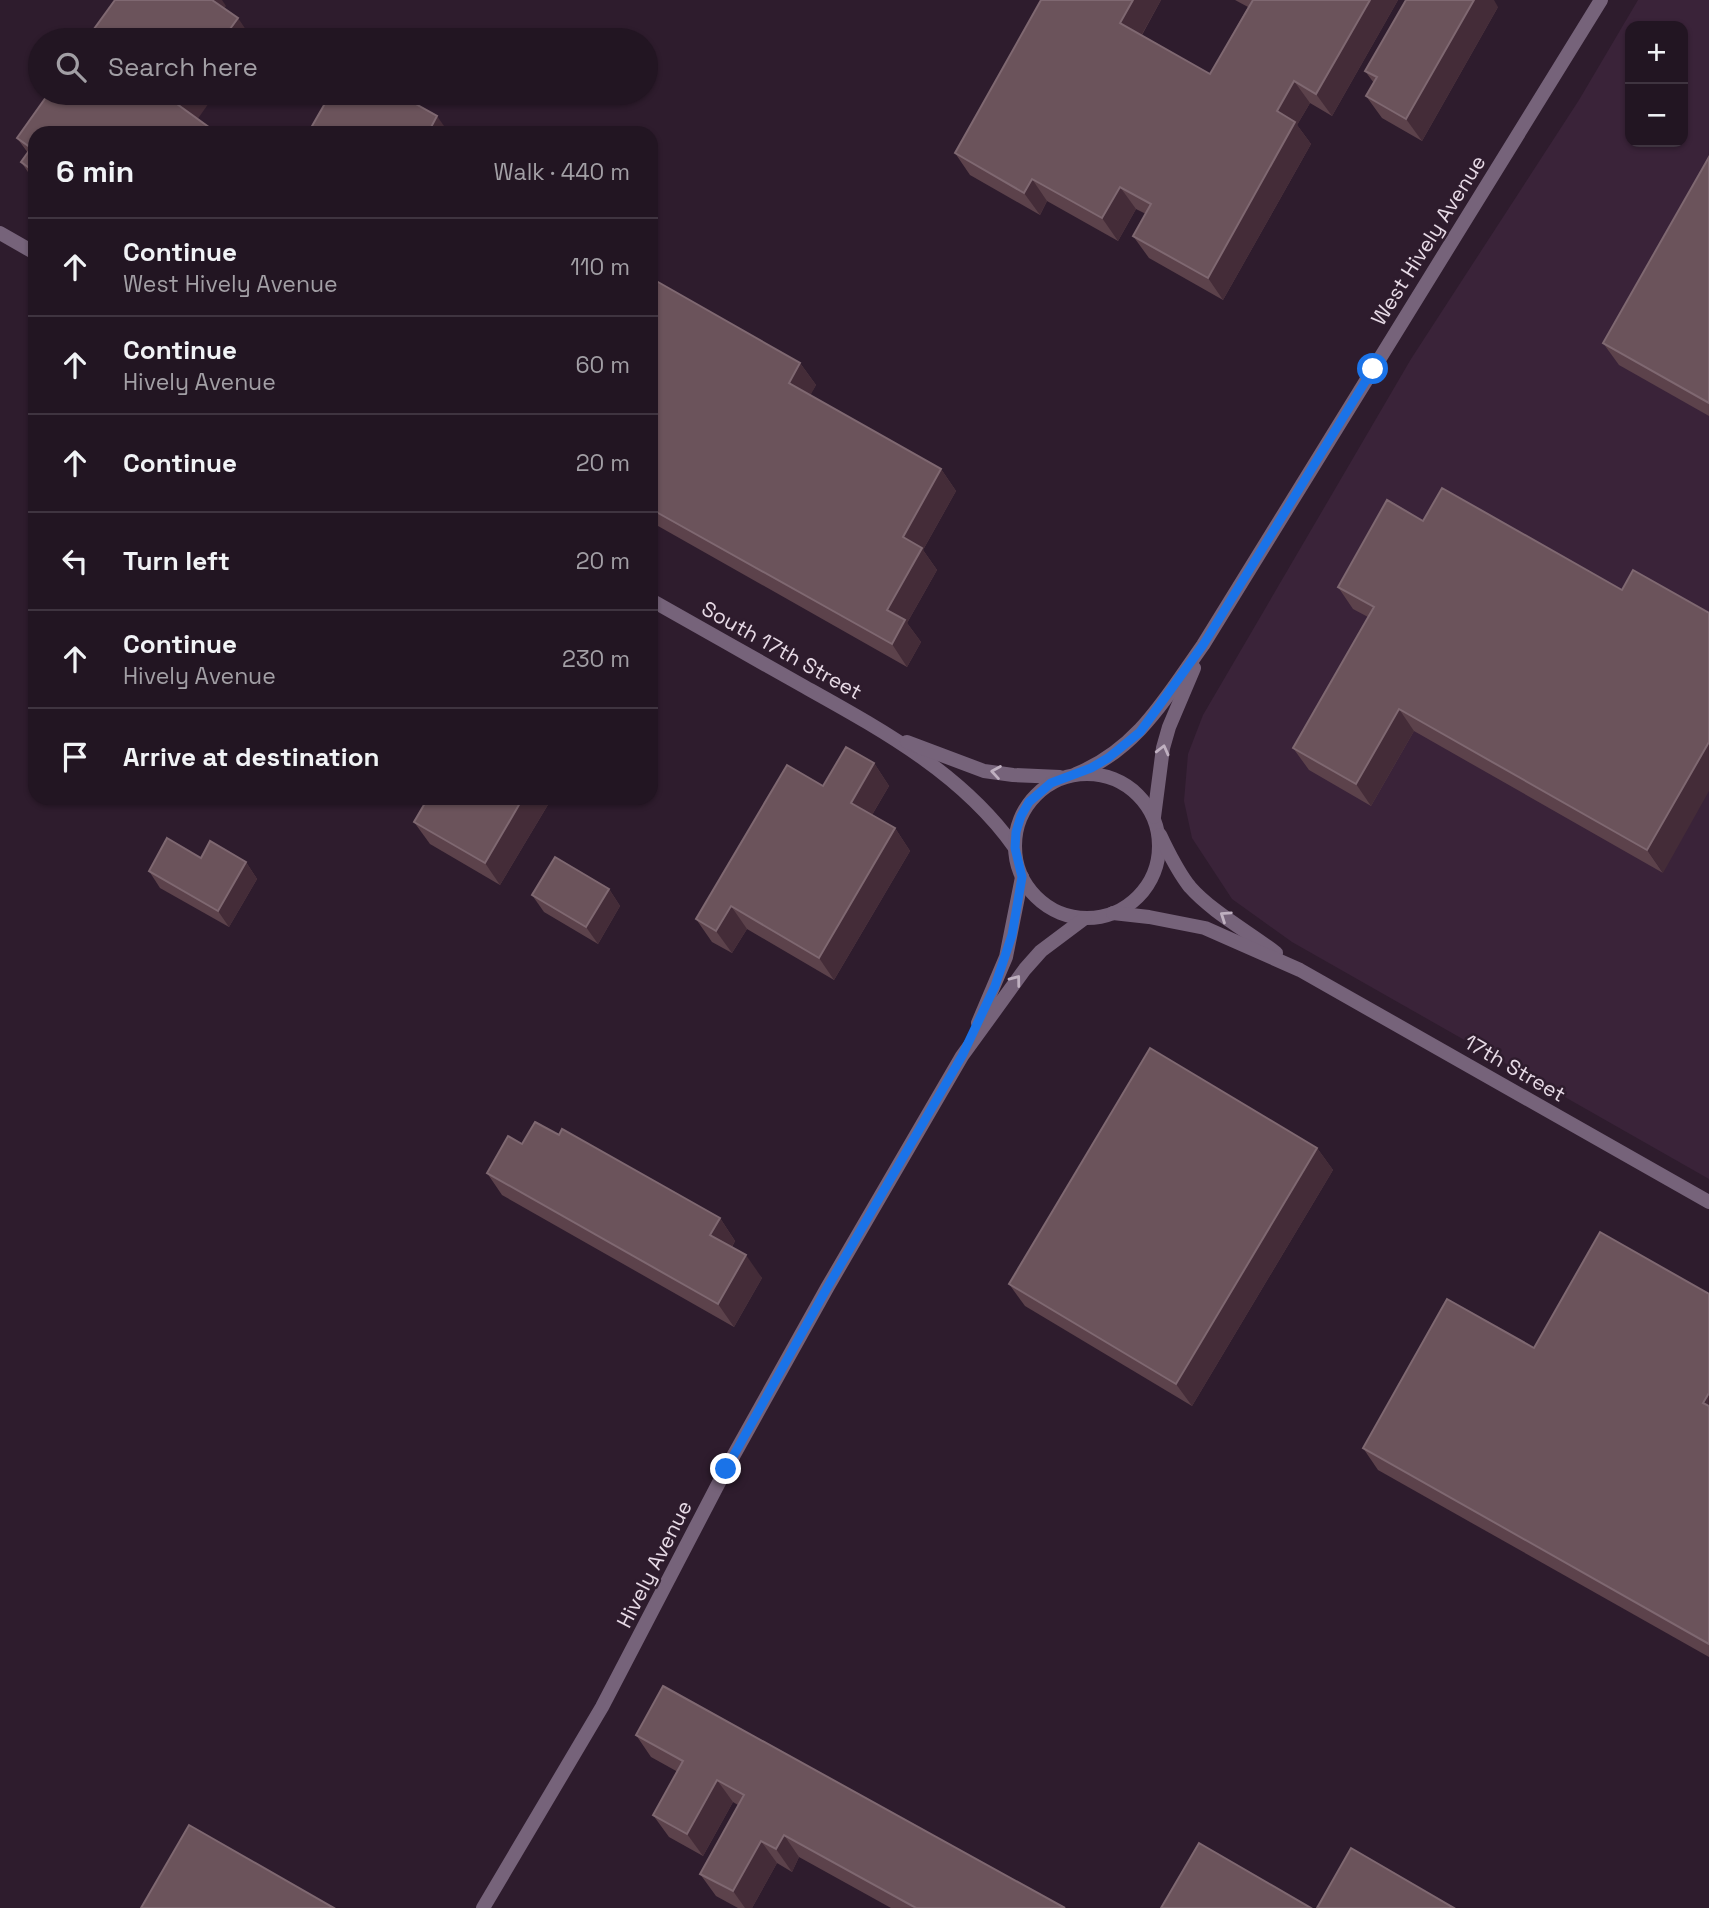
<!DOCTYPE html>
<html lang="en">
<head>
<meta charset="utf-8">
<style>
  :root { --surface:#221522; --page:#2e222f; --text:#f1f3f6; --muted:#a29fa5; --line:#3f3440 }
  body { margin:0; font-family:"Space Grotesk",sans-serif; background:var(--page); color:var(--text) }
  .controls { position:absolute; right:21px; top:21px; display:grid; overflow:hidden; border-radius:14px; box-shadow:0 2px 5px #0004 }
  .controls button { width:63px; height:63px; display:grid; place-items:center; padding:0; border:0; border-bottom:2px solid var(--line); background:var(--surface); color:var(--text); font:35px sans-serif }
  .stop { position:absolute; width:21px; height:21px; margin:-16px; border:5px solid #1a73e8; border-radius:50%; background:#fff }
  .stop.end { background:#1a73e8; border-color:#fff; box-shadow:0 2px 7px #0008 }
  .list { margin:0; padding:0; list-style:none }
  h2 { display:flex; justify-content:space-between; align-items:center; height:91px; margin:0; padding:0 28px; font-size:30px }
  h2 small { font-size:23px; font-weight:400; color:var(--muted) }
  .list li { display:grid; grid-template-columns:46px 1fr auto; gap:21px; align-items:center; box-sizing:border-box; height:98px; padding:0 28px; border-top:2px solid var(--line) }
  .list b { display:block; font-size:26px; white-space:nowrap }
  .list p { margin:0; font-size:23px; white-space:nowrap; color:var(--muted) }
  .list em { font-size:23px; font-style:normal; color:var(--muted) }
  .icon { flex:none; width:38px; height:38px; fill:none; stroke:currentColor; stroke-width:2; stroke-linecap:round; stroke-linejoin:round }
  .map { position:relative; flex:none; width:1709px; height:1908px; overflow:hidden }
  .search { position:absolute; background:var(--surface); box-shadow:0 2px 5px #0004; left:28px; top:28px; width:630px; height:77px; display:flex; align-items:center; gap:18px; box-sizing:border-box; padding:0 24px; border-radius:38px; color:var(--muted); font-size:26px }
  .panel { position:absolute; background:var(--surface); box-shadow:0 2px 5px #0004; left:28px; top:126px; width:630px; height:679px; border-radius:21px }
  .map>svg:first-child { display:block }
  .built { fill:#3a2339; fill-rule:evenodd }
  .lines { fill:none; stroke-linecap:round; stroke-linejoin:round }
  .tertiary { stroke:#76637a; stroke-width:14 }
  .wall { fill:#5c424b }
  .shaded-wall { fill:#442c38 }
  .building { fill:#6b535b; stroke:#7f6871; stroke-width:2 }
  .oneway { stroke:#bfb0c0 }
  .route { stroke:#1a73e8; stroke-width:9 }
  .labels { text-anchor:middle; dominant-baseline:central; stroke-width:5; stroke-linejoin:round; paint-order:stroke }
  .street-label { font-size:21px; fill:#e7dae6; stroke:#2e1c2d }
</style>
</head>
<body>
<div class="map">
<svg width="1709" height="1908" viewBox="0 0 1709 1908">
  <rect width="100%" height="100%" fill="#2e1c2d"/>
  <path class="built" d="M 1638,0 L 1709,0 L 1709,1179 L 1292,942 L 1232,899 L 1192,838 L 1184,801 L 1188,754 L 1203,715 L 1411,359 L 1579,100 ZM 1630,26 L 1683,26 L 1683,142 L 1630,142 Z"/>
  <g class="lines">
    <g class="tertiary">
      <path d="M 0,233 L 35,253"/>
      <path d="M 651,600 C 702,629 754,658 805,687 C 882,730 963,774 1015,848"/>
      <path d="M 907,742 L 984,771 L 1013,775 L 1060,777"/>
      <path d="M 1076,774 C 1138,749 1166,697 1203,645 L 1601,0"/>
      <circle cx="1087" cy="846" r="72"/>
      <path d="M 1154,817 L 1163,748 L 1169,727 L 1194,668"/>
      <path d="M 1160,835 C 1169,853 1177,871 1190,887 C 1212,912 1249,932 1276,953"/>
      <path d="M 1113,913 L 1149,917 L 1205,928 L 1300,970 L 1709,1202"/>
      <path d="M 978,1023 L 1006,957 L 1022,877"/>
      <path d="M 483,1908 L 602,1707 L 726,1469 L 827,1288 L 962,1056 L 1025,969 L 1041,951 L 1085,918"/>
    </g>
  </g>
  <g class="wall">
    <path d="M 1041,0 L 1161,0 L 1142,35 L 1210,74 L 1248,7 L 1235,0 L 1398,0 L 1332,116 L 1310,103 L 1297,125 L 1311,144 L 1223,300 L 1149,258 L 1133,236 L 1146,214 L 1136,209 L 1118,241 L 1047,201 L 1040,215 L 970,175 L 955,153 Z"/>
    <path d="M 1498,7 L 1422,141 L 1382,118 L 1366,96 L 1374,83 L 1365,71 Z"/>
    <path d="M 35,133 L 35,182 L 21,162 L 28,153 L 17,138 Z"/>
    <path d="M 1709,157 L 1709,416 L 1619,365 L 1603,343 Z"/>
    <path d="M 651,278 L 800,363 L 816,385 L 810,395 L 941,469 L 956,491 L 923,550 L 937,570 L 907,623 L 921,642 L 907,667 L 651,522 Z"/>
    <path d="M 1423,521 L 1663,873 L 1414,731 L 1371,806 L 1309,770 L 1293,748 L 1368,617 L 1353,609 L 1338,587 Z"/>
    <path d="M 874,763 L 889,786 L 872,815 L 895,828 L 910,851 L 834,980 L 747,929 L 732,953 L 712,942 L 696,919 L 823,786 Z"/>
    <path d="M 428,798 L 552,798 L 500,885 L 430,844 L 414,822 Z"/>
    <path d="M 201,858 L 246,862 L 257,879 L 229,927 L 160,888 L 149,871 Z"/>
    <path d="M 609,889 L 620,906 L 598,944 L 544,912 L 532,895 Z"/>
    <path d="M 559,1135 L 720,1218 L 735,1241 L 732,1247 L 762,1278 L 734,1327 L 502,1195 L 487,1173 L 522,1144 Z"/>
    <path d="M 1317,1148 L 1333,1170 L 1192,1406 L 1025,1306 L 1009,1284 Z"/>
    <path d="M 1709,1294 L 1709,1657 L 1378,1470 L 1363,1448 L 1534,1348 Z"/>
    <path d="M 636,1735 L 1065,1908 L 891,1908 L 799,1857 L 792,1872 L 777,1863 L 752,1908 L 738,1908 L 716,1896 L 700,1874 L 738,1805 L 733,1802 L 703,1856 L 669,1837 L 653,1815 L 678,1772 L 651,1757 Z"/>
  </g>
  <g class="shaded-wall">
    <path d="M 208,0 L 222,0 L 226,6 L 219,16 Z"/>
    <path d="M 1133,0 L 1161,0 L 1136,45 L 1120,23 Z"/>
    <path d="M 1370,0 L 1398,0 L 1332,116 L 1316,94 Z"/>
    <path d="M 1474,0 L 1494,0 L 1498,7 L 1422,141 L 1406,119 Z"/>
    <path d="M 238,18 L 253,40 L 222,40 Z"/>
    <path d="M 1294,81 L 1310,103 L 1297,125 L 1311,144 L 1223,300 L 1208,278 L 1277,111 Z"/>
    <path d="M 185,93 L 216,93 L 192,127 L 177,104 Z"/>
    <path d="M 437,116 L 449,133 L 428,133 Z"/>
    <path d="M 1032,179 L 1047,201 L 1040,215 L 1024,193 Z"/>
    <path d="M 1120,187 L 1136,209 L 1118,241 L 1102,218 Z"/>
    <path d="M 800,363 L 816,385 L 805,405 L 789,383 Z"/>
    <path d="M 941,469 L 956,491 L 923,550 L 937,570 L 907,623 L 921,642 L 907,667 L 892,644 L 887,610 L 903,537 Z"/>
    <path d="M 1399,709 L 1414,731 L 1371,806 L 1356,784 Z"/>
    <path d="M 1709,742 L 1709,791 L 1663,873 L 1647,850 Z"/>
    <path d="M 874,763 L 889,786 L 866,825 L 851,803 Z"/>
    <path d="M 523,798 L 552,798 L 500,885 L 485,863 Z"/>
    <path d="M 895,828 L 910,851 L 834,980 L 819,958 Z"/>
    <path d="M 246,862 L 257,879 L 229,927 L 218,911 Z"/>
    <path d="M 609,889 L 620,906 L 598,944 L 586,927 Z"/>
    <path d="M 731,906 L 747,929 L 732,953 L 716,931 Z"/>
    <path d="M 1317,1148 L 1333,1170 L 1192,1406 L 1176,1384 Z"/>
    <path d="M 720,1218 L 735,1241 L 726,1257 L 710,1235 Z"/>
    <path d="M 746,1255 L 762,1278 L 734,1327 L 718,1304 Z"/>
    <path d="M 1709,1393 L 1709,1411 L 1703,1403 Z"/>
    <path d="M 717,1780 L 733,1802 L 703,1856 L 687,1834 Z"/>
    <path d="M 784,1835 L 799,1857 L 792,1872 L 776,1849 Z"/>
    <path d="M 761,1841 L 777,1863 L 752,1908 L 745,1908 L 733,1891 Z"/>
  </g>
  <g class="building">
    <path d="M 115,0 L 212,0 L 238,18 L 222,40 L 86,40 Z"/>
    <path d="M 1041,0 L 1133,0 L 1120,23 L 1210,74 L 1253,0 L 1370,0 L 1316,94 L 1294,81 L 1277,111 L 1295,122 L 1208,278 L 1133,236 L 1151,204 L 1120,187 L 1102,218 L 1032,179 L 1024,193 L 955,153 Z"/>
    <path d="M 1406,0 L 1474,0 L 1406,119 L 1366,96 L 1377,77 L 1365,71 Z"/>
    <path d="M 49,93 L 185,93 L 177,104 L 217,133 L 35,133 L 35,172 L 21,162 L 31,148 L 17,138 Z"/>
    <path d="M 331,93 L 396,93 L 437,116 L 428,133 L 308,133 Z"/>
    <path d="M 1709,157 L 1709,403 L 1603,343 Z"/>
    <path d="M 651,278 L 800,363 L 789,383 L 941,469 L 903,537 L 922,548 L 887,610 L 905,620 L 892,644 L 651,509 Z"/>
    <path d="M 1442,488 L 1622,590 L 1633,570 L 1709,613 L 1709,742 L 1647,850 L 1399,709 L 1356,784 L 1293,748 L 1374,607 L 1338,587 L 1387,500 L 1423,521 Z"/>
    <path d="M 846,747 L 874,763 L 851,803 L 895,828 L 819,958 L 731,906 L 716,931 L 696,919 L 787,765 L 823,786 Z"/>
    <path d="M 428,798 L 523,798 L 485,863 L 414,822 Z"/>
    <path d="M 167,838 L 201,858 L 210,841 L 246,862 L 218,911 L 149,871 Z"/>
    <path d="M 555,857 L 609,889 L 586,927 L 532,895 Z"/>
    <path d="M 1150,1048 L 1317,1148 L 1176,1384 L 1009,1284 Z"/>
    <path d="M 535,1122 L 559,1135 L 562,1129 L 720,1218 L 710,1235 L 746,1255 L 718,1304 L 487,1173 L 508,1136 L 522,1144 Z"/>
    <path d="M 1600,1232 L 1709,1294 L 1709,1393 L 1703,1403 L 1709,1406 L 1709,1644 L 1363,1448 L 1447,1299 L 1534,1348 Z"/>
    <path d="M 663,1686 L 1065,1908 L 916,1908 L 784,1835 L 776,1849 L 761,1841 L 733,1891 L 700,1874 L 744,1795 L 717,1780 L 687,1834 L 653,1815 L 683,1761 L 636,1735 Z"/>
    <path d="M 189,1825 L 334,1908 L 141,1908 Z"/>
    <path d="M 1199,1843 L 1311,1908 L 1161,1908 Z"/>
    <path d="M 1351,1848 L 1454,1908 L 1317,1908 Z"/>
  </g>
  <defs><path id="oneway-chevron" d="M-2-3.5L2.5 0L-2 3.5" fill="none" stroke-width="1.6" stroke-linecap="round" stroke-linejoin="round" transform="scale(1.75)"/></defs>
  <g class="oneway">
    <use href="#oneway-chevron" transform="translate(1163 750) rotate(-76)"/>
    <use href="#oneway-chevron" transform="translate(996 772) rotate(-171)"/>
    <use href="#oneway-chevron" transform="translate(1225 916) rotate(-146)"/>
    <use href="#oneway-chevron" transform="translate(1016 980) rotate(-53)"/>
  </g>
  <g class="lines">
    <path class="route" d="M 726,1469 L 827,1288 L 962,1056 L 995,986 L 1012,935 L 1022,877 L 1015,848 L 1016,832 L 1021,816 L 1029,802 L 1051,783 L 1091,768 L 1108,758 L 1140,732 L 1203,645 L 1373,369"/>
  </g>
  <g class="labels">
    <g class="street-label">
      <text transform="translate(1428 240) rotate(-58)">West Hively Avenue</text>
      <text transform="translate(782 650) rotate(29)">South 17th Street</text>
      <text transform="translate(1515 1068) rotate(30)">17th Street</text>
      <text transform="translate(654 1564) rotate(-63)">Hively Avenue</text>
    </g>
  </g>
</svg>
<div class="controls">
<button>+</button>
<button>−</button>
</div>
<div class="stop" style="left:1373px;top:369px"></div>
<div class="stop end" style="left:726px;top:1469px"></div>
<div class="search"><svg class="icon" aria-label="search" viewBox="0 0 24 24"><circle cx="10" cy="10" r="6"/><path d="M15 15l6 6"/></svg>Search here</div>
<section class="panel">
<h2>6 min<small>Walk · 440 m</small></h2>
<ul class="list">
<li><svg class="icon" aria-label="ahead" viewBox="0 0 24 24"><path d="M12 20V5M6 11l6-6 6 6"/></svg><div><b>Continue</b><p>West Hively Avenue</p></div><em>110 m</em></li>
<li><svg class="icon" aria-label="ahead" viewBox="0 0 24 24"><path d="M12 20V5M6 11l6-6 6 6"/></svg><div><b>Continue</b><p>Hively Avenue</p></div><em>60 m</em></li>
<li><svg class="icon" aria-label="ahead" viewBox="0 0 24 24"><path d="M12 20V5M6 11l6-6 6 6"/></svg><div><b>Continue</b></div><em>20 m</em></li>
<li><svg class="icon" aria-label="left" viewBox="0 0 24 24"><path d="M17 20v-9H6M10 6l-5 5 5 5"/></svg><div><b>Turn left</b></div><em>20 m</em></li>
<li><svg class="icon" aria-label="ahead" viewBox="0 0 24 24"><path d="M12 20V5M6 11l6-6 6 6"/></svg><div><b>Continue</b><p>Hively Avenue</p></div><em>230 m</em></li>
<li><svg class="icon" aria-label="arrive" viewBox="0 0 24 24"><path d="M6 21V4h12l-3 4 3 4H6"/></svg><div><b>Arrive at destination</b></div></li>
</ul>
</section>
</div>
</body>
</html>
